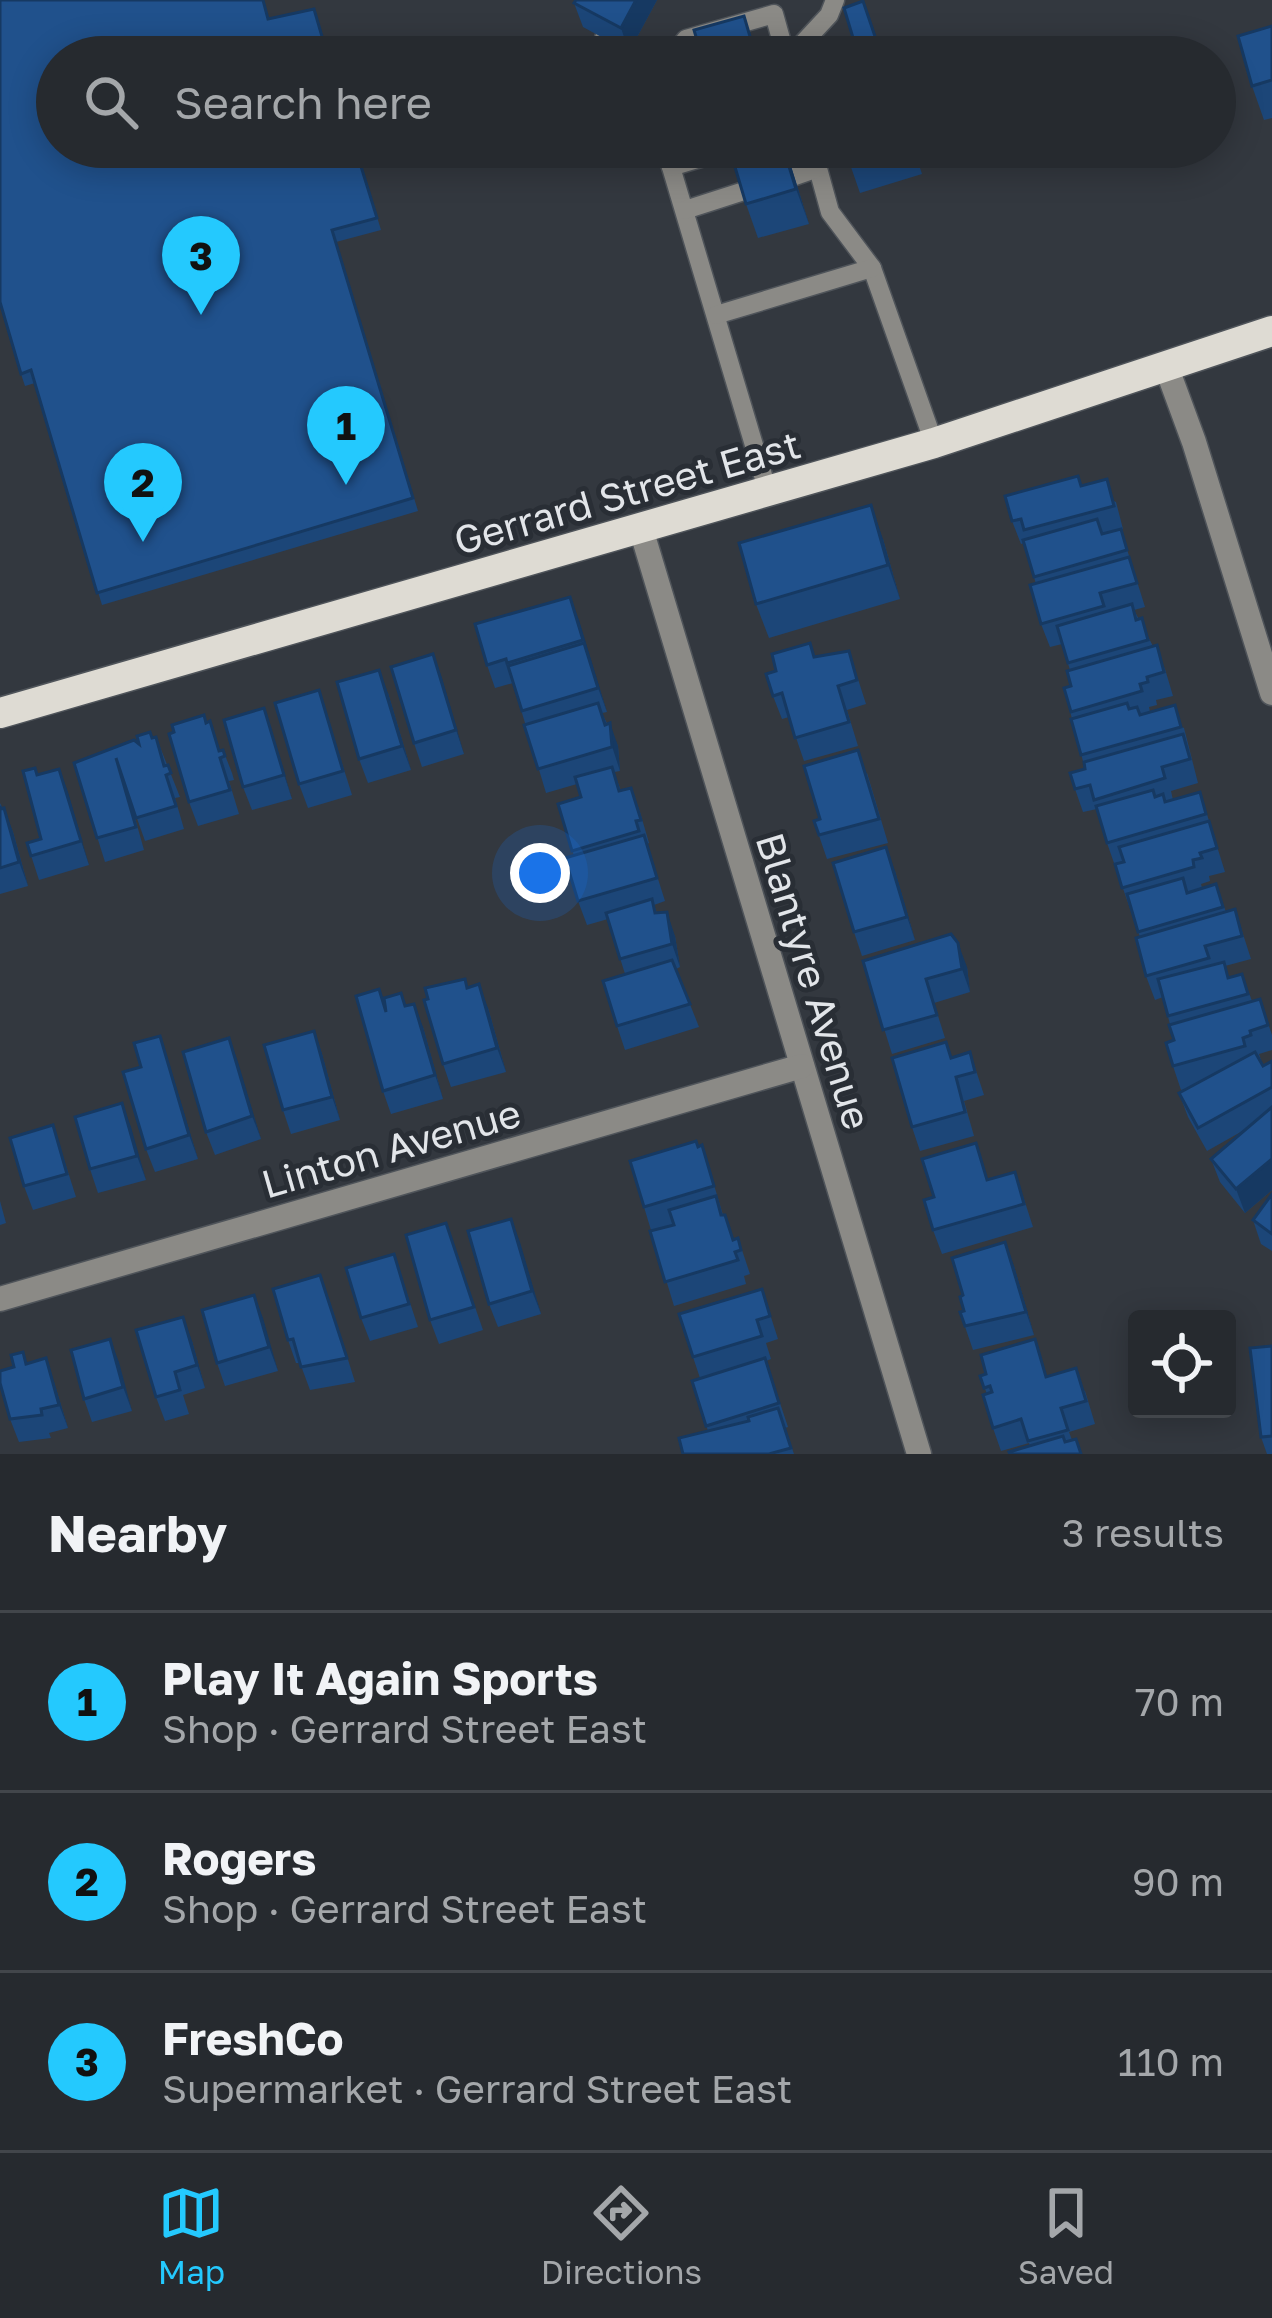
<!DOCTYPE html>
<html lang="en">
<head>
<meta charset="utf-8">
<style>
  :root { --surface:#262a2f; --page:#32363b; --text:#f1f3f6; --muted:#a4a7aa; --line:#42464b; --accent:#24c9fe }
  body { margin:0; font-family:"Golos Text",sans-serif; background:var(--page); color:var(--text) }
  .controls { position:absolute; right:36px; bottom:36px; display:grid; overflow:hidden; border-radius:12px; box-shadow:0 6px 30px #0003 }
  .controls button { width:108px; height:108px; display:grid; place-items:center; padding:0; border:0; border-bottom:3px solid var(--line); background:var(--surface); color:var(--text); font:60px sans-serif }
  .you { position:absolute; left:540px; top:873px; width:42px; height:42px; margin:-30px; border:9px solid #fff; border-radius:50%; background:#1a73e8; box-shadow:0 0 0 18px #1a73e833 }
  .badge { display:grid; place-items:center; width:78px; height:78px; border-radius:50%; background:var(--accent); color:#111; font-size:39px; font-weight:700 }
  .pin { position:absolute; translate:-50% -99px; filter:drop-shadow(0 3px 6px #0008) }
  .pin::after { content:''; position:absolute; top:63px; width:42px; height:36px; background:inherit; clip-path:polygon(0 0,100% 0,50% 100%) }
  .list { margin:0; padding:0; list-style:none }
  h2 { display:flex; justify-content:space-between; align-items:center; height:156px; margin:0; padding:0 48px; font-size:51px }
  h2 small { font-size:39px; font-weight:400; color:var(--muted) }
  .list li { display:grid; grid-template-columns:78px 1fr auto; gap:36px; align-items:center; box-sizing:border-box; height:180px; padding:0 48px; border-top:3px solid var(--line) }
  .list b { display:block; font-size:45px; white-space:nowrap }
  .list p { margin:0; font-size:39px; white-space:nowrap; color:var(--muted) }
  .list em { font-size:39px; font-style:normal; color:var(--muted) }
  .icon { flex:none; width:66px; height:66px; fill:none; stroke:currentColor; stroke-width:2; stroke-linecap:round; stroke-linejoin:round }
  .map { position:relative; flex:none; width:1272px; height:1454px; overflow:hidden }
  .search { position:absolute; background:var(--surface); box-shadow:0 6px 30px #0003; left:36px; right:36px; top:36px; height:132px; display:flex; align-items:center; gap:30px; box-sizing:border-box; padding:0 42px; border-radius:66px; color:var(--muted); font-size:45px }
  .sheet { height:696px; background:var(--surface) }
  nav { display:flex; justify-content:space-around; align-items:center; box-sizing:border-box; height:168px; border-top:3px solid var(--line); background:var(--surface); font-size:33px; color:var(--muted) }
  nav a { display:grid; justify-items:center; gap:6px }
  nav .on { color:var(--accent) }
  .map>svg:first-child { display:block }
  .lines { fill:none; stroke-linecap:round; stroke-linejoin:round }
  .service-casing { stroke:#4f545a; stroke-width:21 }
  .minor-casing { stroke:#4f545a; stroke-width:27 }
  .primary-casing { stroke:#4f545a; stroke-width:33 }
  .service { stroke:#8b8a86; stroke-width:18 }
  .minor { stroke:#8b8a86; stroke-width:24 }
  .primary { stroke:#dedbd3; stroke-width:30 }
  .wall { fill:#1c4678 }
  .shaded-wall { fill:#163962 }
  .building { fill:#20518c; stroke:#163962; stroke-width:3 }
  .labels { text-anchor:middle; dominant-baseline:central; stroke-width:10; stroke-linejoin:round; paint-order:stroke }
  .street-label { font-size:39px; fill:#e2e5e9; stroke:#292e35 }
</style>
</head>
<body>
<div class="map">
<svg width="1272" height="1454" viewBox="0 0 1272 1454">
  <rect width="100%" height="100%" fill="#33383f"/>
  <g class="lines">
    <g class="service-casing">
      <g id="service">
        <path d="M 604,38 L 607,57"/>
        <path d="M 672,57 L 686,39 L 774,14 L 786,57"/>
        <path d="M 790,57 L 829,15 L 835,0"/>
        <path d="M 665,147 L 768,492"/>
        <path d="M 812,147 L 830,212 L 872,268 L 934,443"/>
        <path d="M 671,167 L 731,149"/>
        <path d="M 795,176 L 818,168"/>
        <path d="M 685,210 L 744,191"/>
        <path d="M 716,315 L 872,268"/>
      </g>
    </g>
    <g class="minor-casing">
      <g id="minor">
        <path d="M 1166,366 L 1194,442 L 1272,693"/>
        <path d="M 641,529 L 919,1454"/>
        <path d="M 0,1299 L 802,1066"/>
      </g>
    </g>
    <g class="primary-casing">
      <path id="primary" d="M 0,713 L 934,443 L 1272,331"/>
    </g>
    <use href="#service" class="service"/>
    <use href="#minor" class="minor"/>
    <use href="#primary" class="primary"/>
  </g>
  <g class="wall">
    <path d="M 657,0 L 629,52 L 583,27 L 574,3 Z"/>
    <path d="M 269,19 L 356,147 L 381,230 L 336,242 L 418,511 L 102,605 L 35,383 L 25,386 L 21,374 Z"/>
    <path d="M 1272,26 L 1272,118 L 1264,120 L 1252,86 Z"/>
    <path d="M 785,147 L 809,224 L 758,238 L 746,204 Z"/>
    <path d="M 844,147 L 913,147 L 922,174 L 860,193 Z"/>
    <path d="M 1081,486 L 1116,502 L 1123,529 L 1121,530 L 1145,607 L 1134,610 L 1165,669 L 1173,696 L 1156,700 L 1157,705 L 1149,707 L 1150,712 L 1184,728 L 1198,783 L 1171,791 L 1173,800 L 1200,792 L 1225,872 L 1209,876 L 1210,881 L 1201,884 L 1202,888 L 1216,884 L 1226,912 L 1235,909 L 1251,959 L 1225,966 L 1229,978 L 1242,974 L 1252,1001 L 1260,999 L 1272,1035 L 1272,1050 L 1259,1054 L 1263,1066 L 1272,1061 L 1272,1190 L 1245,1213 L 1220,1182 L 1211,1159 L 1246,1129 L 1207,1151 L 1188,1117 L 1179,1093 L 1191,1087 L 1181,1090 L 1173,1066 L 1174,1040 L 1163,997 L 1155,1000 L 1146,976 L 1140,937 L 1107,843 L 1097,809 L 1083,812 L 1075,789 L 1085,769 L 1064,688 L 1071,686 L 1070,670 L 1062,644 L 1050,647 L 1041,624 L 1036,584 L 1024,543 L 1021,544 L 1012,521 Z"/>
    <path d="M 883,539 L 900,599 L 769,638 L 756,604 Z"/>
    <path d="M 570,597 L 607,712 L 602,713 L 618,746 L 620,771 L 614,772 L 621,791 L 631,788 L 640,812 L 649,843 L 647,844 L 665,901 L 654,905 L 657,913 L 675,936 L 680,967 L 676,969 L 699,1027 L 625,1050 L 617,1026 L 625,974 L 608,919 L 587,925 L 578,901 L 574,856 L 558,804 L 581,797 L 577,784 L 546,793 L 513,683 L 495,688 L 487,665 Z"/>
    <path d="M 810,643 L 815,657 L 849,651 L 866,704 L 847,710 L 858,746 L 804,761 L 789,717 L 782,719 L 773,696 L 776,671 Z"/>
    <path d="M 433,654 L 464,754 L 422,767 L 414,743 Z"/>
    <path d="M 319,690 L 352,795 L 308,808 L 299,784 Z"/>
    <path d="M 388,693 L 411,770 L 368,783 L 359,759 Z"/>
    <path d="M 264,708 L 292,799 L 252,810 L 243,787 Z"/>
    <path d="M 207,723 L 220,751 L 223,750 L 232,773 L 234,780 L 229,781 L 239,814 L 198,826 L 189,802 Z"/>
    <path d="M 150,732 L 152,738 L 156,737 L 180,797 L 175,798 L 184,829 L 145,841 L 128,793 L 144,850 L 105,862 L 74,763 L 134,740 L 139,744 L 137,736 Z"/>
    <path d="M 59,769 L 89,865 L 39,880 L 27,843 L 41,839 L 37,775 Z"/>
    <path d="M 867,773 L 888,843 L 827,859 L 814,821 L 820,819 Z"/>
    <path d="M 0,803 L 13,832 L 28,886 L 0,894 Z"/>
    <path d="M 895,871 L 915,940 L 862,956 L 854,932 Z"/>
    <path d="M 863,961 L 967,967 L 970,992 L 934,1003 L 945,1038 L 892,1054 Z"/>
    <path d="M 468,987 L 488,1008 L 506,1072 L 451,1087 L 443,1064 Z"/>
    <path d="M 401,993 L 406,1006 L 423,1027 L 443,1099 L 391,1114 L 383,1091 L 385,1006 Z"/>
    <path d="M 314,1031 L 322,1054 L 340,1120 L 291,1134 L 283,1110 Z"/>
    <path d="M 160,1036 L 198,1159 L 155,1172 L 146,1149 L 141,1067 Z"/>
    <path d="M 229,1038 L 261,1139 L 215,1155 L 206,1132 Z"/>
    <path d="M 970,1052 L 984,1095 L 964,1101 L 974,1136 L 920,1151 L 912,1127 L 952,1058 Z"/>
    <path d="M 122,1103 L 146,1180 L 98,1193 L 90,1169 Z"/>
    <path d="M 53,1125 L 76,1197 L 33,1210 L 24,1186 Z"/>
    <path d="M 702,1145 L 723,1215 L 734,1240 L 738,1238 L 750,1274 L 744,1276 L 746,1284 L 674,1306 L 644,1207 L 698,1146 Z"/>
    <path d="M 988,1180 L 1023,1196 L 1033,1227 L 942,1254 L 933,1230 Z"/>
    <path d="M 1272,1194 L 1272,1251 L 1261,1244 L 1253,1220 Z"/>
    <path d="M 0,1201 L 6,1223 L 0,1225 Z"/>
    <path d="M 511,1219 L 541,1314 L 498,1327 L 489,1304 Z"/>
    <path d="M 446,1223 L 483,1330 L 439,1344 L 430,1320 Z"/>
    <path d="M 394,1254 L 418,1327 L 370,1341 L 361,1318 Z"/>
    <path d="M 1014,1266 L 1034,1335 L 973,1350 L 960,1312 Z"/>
    <path d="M 762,1289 L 778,1339 L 766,1343 L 771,1359 L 766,1361 L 788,1427 L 785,1428 L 794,1454 L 683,1454 L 708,1431 L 692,1381 L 700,1378 L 693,1357 Z"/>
    <path d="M 254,1295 L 278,1371 L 225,1386 L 217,1363 Z"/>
    <path d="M 329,1299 L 355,1382 L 310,1390 L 300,1363 L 296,1363 L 288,1340 Z"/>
    <path d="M 110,1339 L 132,1411 L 92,1422 L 84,1399 Z"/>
    <path d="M 192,1341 L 205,1388 L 183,1395 L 189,1414 L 165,1421 L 156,1397 Z"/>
    <path d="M 1272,1346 L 1272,1454 L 1267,1454 L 1261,1437 Z"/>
    <path d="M 23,1352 L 27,1363 L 54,1382 L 68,1428 L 49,1433 L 51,1438 L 19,1442 L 10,1419 L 14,1367 Z"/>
    <path d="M 980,1376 L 1048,1376 L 1085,1391 L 1095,1424 L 1069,1432 L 1072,1440 L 1082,1454 L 1030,1446 L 1029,1443 L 1001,1451 L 993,1428 L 987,1394 Z"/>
  </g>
  <g class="shaded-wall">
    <path d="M 636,0 L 657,0 L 629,52 L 621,28 Z"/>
    <path d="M 783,147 L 785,147 L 809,224 L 796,189 Z"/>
    <path d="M 871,505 L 883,539 L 900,599 L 888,565 Z"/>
    <path d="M 570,597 L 579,620 L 607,712 L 598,688 Z"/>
    <path d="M 433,654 L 442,678 L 464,754 L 456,730 Z"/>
    <path d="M 379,670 L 388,693 L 411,770 L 402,746 Z"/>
    <path d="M 598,703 L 607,726 L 610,723 L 618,746 L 620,771 Z"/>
    <path d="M 264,708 L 272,732 L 292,799 L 284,775 Z"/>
    <path d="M 59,769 L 68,792 L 89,865 L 81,841 Z"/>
    <path d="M 4,808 L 13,832 L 28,886 L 19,862 Z"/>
    <path d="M 886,847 L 895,871 L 915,940 L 907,917 Z"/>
    <path d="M 667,912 L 675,936 L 680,967 L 672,944 Z"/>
    <path d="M 958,943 L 967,967 L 970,992 L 962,969 Z"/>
    <path d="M 479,984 L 488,1008 L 506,1072 L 497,1048 Z"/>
    <path d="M 414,1004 L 423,1027 L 443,1099 L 435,1075 Z"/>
    <path d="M 314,1031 L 322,1054 L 340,1120 L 332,1097 Z"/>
    <path d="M 160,1036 L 168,1060 L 198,1159 L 189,1135 Z"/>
    <path d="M 229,1038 L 238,1062 L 261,1139 L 252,1116 Z"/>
    <path d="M 122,1103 L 131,1127 L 146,1180 L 137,1156 Z"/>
    <path d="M 1272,1159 L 1272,1190 L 1245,1213 L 1236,1189 Z"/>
    <path d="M 511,1219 L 520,1242 L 541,1314 L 532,1291 Z"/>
    <path d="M 1005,1242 L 1014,1266 L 1034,1335 L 1026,1312 Z"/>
    <path d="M 254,1295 L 263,1318 L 278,1371 L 269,1347 Z"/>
    <path d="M 183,1317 L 192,1341 L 205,1388 L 197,1365 Z"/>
    <path d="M 110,1339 L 119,1362 L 132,1411 L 123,1387 Z"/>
    <path d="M 46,1358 L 54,1382 L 68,1428 L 59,1405 Z"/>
  </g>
  <g class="building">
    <path d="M 0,0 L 263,0 L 268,19 L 314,9 L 328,57 L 57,57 L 57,147 L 355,147 L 377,218 L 332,230 L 413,498 L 97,593 L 31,370 L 21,374 L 0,302 Z"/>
    <path d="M 576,0 L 636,0 L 621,28 L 574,3 Z"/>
    <path d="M 863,1 L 882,57 L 817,57 L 815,53 L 854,41 L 844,8 Z"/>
    <path d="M 744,16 L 756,57 L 702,57 L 694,30 Z"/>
    <path d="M 1272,26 L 1272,80 L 1252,86 L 1238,36 Z"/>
    <path d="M 729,147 L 783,147 L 796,189 L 746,204 Z"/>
    <path d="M 844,147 L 887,147 L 848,159 Z"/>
    <path d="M 1078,476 L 1081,486 L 1107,479 L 1114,506 L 1024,530 L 1021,519 L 1012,521 L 1005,496 Z"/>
    <path d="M 871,505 L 888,565 L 756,604 L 739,543 Z"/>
    <path d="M 1097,519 L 1102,534 L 1121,529 L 1127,550 L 1034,577 L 1023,540 Z"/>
    <path d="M 1129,557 L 1137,583 L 1100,593 L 1104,606 L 1041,624 L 1030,585 Z"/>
    <path d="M 570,597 L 583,640 L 507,663 L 506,659 L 487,665 L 475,624 Z"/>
    <path d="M 1132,604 L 1136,620 L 1142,618 L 1148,640 L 1068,663 L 1057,626 Z"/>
    <path d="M 584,643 L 598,688 L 522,711 L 508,666 Z"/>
    <path d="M 810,643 L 814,657 L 849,651 L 857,680 L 838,686 L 849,722 L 795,738 L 782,693 L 773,696 L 766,674 L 776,671 L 772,654 Z"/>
    <path d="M 1157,645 L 1164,672 L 1147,677 L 1148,682 L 1140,684 L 1142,691 L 1071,712 L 1064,688 L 1071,686 L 1067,671 Z"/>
    <path d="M 433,654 L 456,730 L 414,743 L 391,667 Z"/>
    <path d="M 379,670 L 402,746 L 359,759 L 337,682 Z"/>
    <path d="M 319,690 L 343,771 L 299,784 L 275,703 Z"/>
    <path d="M 598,703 L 605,725 L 610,723 L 612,747 L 538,769 L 524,725 Z"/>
    <path d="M 1127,703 L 1129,709 L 1137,707 L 1140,715 L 1175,705 L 1181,727 L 1081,755 L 1071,719 Z"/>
    <path d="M 264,708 L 284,775 L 243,787 L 224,720 Z"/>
    <path d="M 204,715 L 206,723 L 210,721 L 219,751 L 223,750 L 225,756 L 220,758 L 230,790 L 189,802 L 169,734 L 174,732 L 172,725 Z"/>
    <path d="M 150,732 L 152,738 L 156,737 L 164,766 L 168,765 L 171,773 L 166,775 L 176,806 L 136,818 L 116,758 L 136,827 L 97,838 L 74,763 L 134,740 L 139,744 L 137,736 Z"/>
    <path d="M 1183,734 L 1190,759 L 1162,767 L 1165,778 L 1094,800 L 1090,785 L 1075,789 L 1070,773 L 1085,769 L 1084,762 Z"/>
    <path d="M 858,750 L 879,819 L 819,835 L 814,821 L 820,819 L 804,766 Z"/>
    <path d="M 612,767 L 619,791 L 631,788 L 641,820 L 636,821 L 639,831 L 572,851 L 558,804 L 581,797 L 575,777 Z"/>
    <path d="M 35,768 L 37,775 L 59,769 L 81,841 L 31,856 L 27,843 L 41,839 L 23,771 Z"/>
    <path d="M 1153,790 L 1155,797 L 1163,794 L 1165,802 L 1200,792 L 1206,814 L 1107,843 L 1096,806 Z"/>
    <path d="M 0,806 L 1,809 L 4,808 L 19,862 L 0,868 Z"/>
    <path d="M 1209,821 L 1217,848 L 1200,853 L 1202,858 L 1193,860 L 1194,867 L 1122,888 L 1115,864 L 1124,862 L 1119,847 Z"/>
    <path d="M 644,835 L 657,878 L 578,901 L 565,858 Z"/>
    <path d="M 886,847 L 907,917 L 854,932 L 833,863 Z"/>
    <path d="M 1183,878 L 1187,893 L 1216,884 L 1223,907 L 1138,932 L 1127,894 Z"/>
    <path d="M 652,899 L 655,913 L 667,912 L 672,944 L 620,959 L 606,913 Z"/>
    <path d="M 1235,909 L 1242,936 L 1205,946 L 1209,958 L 1146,976 L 1136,938 Z"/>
    <path d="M 951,934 L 958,943 L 962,969 L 926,979 L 937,1015 L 883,1030 L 863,961 Z"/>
    <path d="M 672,960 L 690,1004 L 617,1026 L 603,981 Z"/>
    <path d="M 1224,962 L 1228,978 L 1242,974 L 1248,994 L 1168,1016 L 1158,979 Z"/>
    <path d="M 465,979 L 467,988 L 479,984 L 497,1048 L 443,1064 L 424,1000 L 428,999 L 425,988 Z"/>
    <path d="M 379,989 L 386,1012 L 384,998 L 401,993 L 405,1006 L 414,1004 L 435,1075 L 383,1091 L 356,996 Z"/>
    <path d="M 1260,999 L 1268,1025 L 1250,1031 L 1251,1035 L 1243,1038 L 1245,1046 L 1173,1066 L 1166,1043 L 1174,1040 L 1169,1025 Z"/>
    <path d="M 314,1031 L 332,1097 L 283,1110 L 264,1045 Z"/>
    <path d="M 160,1036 L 189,1135 L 146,1149 L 123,1072 L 141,1067 L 134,1043 Z"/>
    <path d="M 229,1038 L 252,1116 L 206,1132 L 183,1052 Z"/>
    <path d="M 946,1042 L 951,1058 L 970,1052 L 975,1072 L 956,1077 L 965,1112 L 912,1127 L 892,1058 Z"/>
    <path d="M 1255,1052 L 1263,1066 L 1272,1061 L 1272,1087 L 1198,1128 L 1179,1093 Z"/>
    <path d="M 122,1103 L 137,1156 L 90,1169 L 75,1117 Z"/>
    <path d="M 1272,1107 L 1272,1159 L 1236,1189 L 1211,1159 Z"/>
    <path d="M 53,1125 L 67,1174 L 24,1186 L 10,1138 Z"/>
    <path d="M 696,1141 L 698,1147 L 702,1145 L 714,1186 L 644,1207 L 630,1161 Z"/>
    <path d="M 976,1143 L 987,1180 L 1015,1172 L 1024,1204 L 933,1230 L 924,1200 L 934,1197 L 922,1159 Z"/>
    <path d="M 1272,1194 L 1272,1234 L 1253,1220 Z"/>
    <path d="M 716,1196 L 721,1215 L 725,1215 L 733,1240 L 738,1238 L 741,1250 L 735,1252 L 738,1260 L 665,1282 L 650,1231 L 674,1225 L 669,1210 Z"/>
    <path d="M 511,1219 L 532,1291 L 489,1304 L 468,1231 Z"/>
    <path d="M 446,1223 L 474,1307 L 430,1320 L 406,1235 Z"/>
    <path d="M 1005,1242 L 1026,1312 L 965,1326 L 960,1312 L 964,1311 L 960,1297 L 963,1295 L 952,1258 Z"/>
    <path d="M 394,1254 L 409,1304 L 361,1318 L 346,1268 Z"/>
    <path d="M 320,1275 L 347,1358 L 301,1367 L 293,1339 L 288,1340 L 273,1289 Z"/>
    <path d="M 762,1289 L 770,1316 L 757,1320 L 762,1336 L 693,1357 L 679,1314 Z"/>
    <path d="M 254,1295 L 269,1347 L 217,1363 L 202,1310 Z"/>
    <path d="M 183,1317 L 197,1365 L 175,1372 L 180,1390 L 156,1397 L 136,1330 Z"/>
    <path d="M 110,1339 L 123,1387 L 84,1399 L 71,1350 Z"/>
    <path d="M 1035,1339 L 1046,1377 L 1076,1368 L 1086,1401 L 1061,1408 L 1068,1430 L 1028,1441 L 1021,1419 L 993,1428 L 983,1395 L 992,1392 L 990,1386 L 984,1388 L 980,1376 L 986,1374 L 981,1355 Z"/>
    <path d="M 1272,1346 L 1272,1436 L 1261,1437 L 1250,1348 Z"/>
    <path d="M 23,1352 L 26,1364 L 46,1358 L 59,1405 L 41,1409 L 42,1415 L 10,1419 L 0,1383 L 0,1371 L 14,1367 L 11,1355 Z"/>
    <path d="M 765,1358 L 779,1403 L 706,1426 L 692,1381 Z"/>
    <path d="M 778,1408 L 791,1448 L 769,1454 L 683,1454 L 679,1438 L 749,1421 L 748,1417 Z"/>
    <path d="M 1063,1436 L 1065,1442 L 1076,1439 L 1081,1454 L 1010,1454 L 1009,1452 Z"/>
  </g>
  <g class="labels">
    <g class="street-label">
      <text transform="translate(627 492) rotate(-16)">Gerrard Street East</text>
      <text transform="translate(814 981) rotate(73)">Blantyre Avenue</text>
      <text transform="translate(391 1148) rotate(-16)">Linton Avenue</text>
    </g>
  </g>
</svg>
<div class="controls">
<button><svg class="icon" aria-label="locate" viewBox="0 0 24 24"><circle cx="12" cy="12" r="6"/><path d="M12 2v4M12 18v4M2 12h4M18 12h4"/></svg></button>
</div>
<div class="you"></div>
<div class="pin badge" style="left:346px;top:485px">1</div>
<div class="pin badge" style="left:143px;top:542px">2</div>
<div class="pin badge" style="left:201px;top:315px">3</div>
<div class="search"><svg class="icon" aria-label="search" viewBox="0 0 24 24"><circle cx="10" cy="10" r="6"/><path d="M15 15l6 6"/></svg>Search here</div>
</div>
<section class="sheet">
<h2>Nearby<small>3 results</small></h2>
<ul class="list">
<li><span class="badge">1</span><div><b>Play It Again Sports</b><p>Shop · Gerrard Street East</p></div><em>70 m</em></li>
<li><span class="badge">2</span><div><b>Rogers</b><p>Shop · Gerrard Street East</p></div><em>90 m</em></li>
<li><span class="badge">3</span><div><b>FreshCo</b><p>Supermarket · Gerrard Street East</p></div><em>110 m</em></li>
</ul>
</section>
<nav>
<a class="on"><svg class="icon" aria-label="map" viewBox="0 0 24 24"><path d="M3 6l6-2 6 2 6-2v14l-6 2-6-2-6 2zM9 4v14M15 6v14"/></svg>Map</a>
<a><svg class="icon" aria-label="directions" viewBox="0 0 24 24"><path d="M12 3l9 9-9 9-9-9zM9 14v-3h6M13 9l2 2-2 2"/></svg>Directions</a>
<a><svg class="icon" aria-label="saved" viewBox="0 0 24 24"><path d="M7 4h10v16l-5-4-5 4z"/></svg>Saved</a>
</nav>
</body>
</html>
